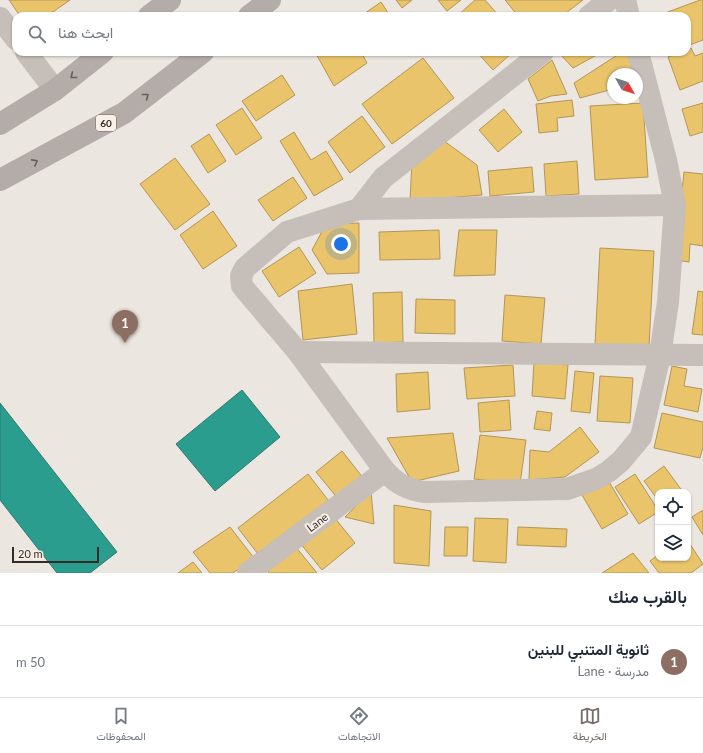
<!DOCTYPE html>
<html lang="ar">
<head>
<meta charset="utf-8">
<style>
  :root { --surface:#fff; --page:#f6f6f7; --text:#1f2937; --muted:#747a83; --line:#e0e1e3; --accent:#766c68 }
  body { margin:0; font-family:Lato,Vazirmatn,sans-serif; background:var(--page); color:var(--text); direction:rtl }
  .controls { position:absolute; right:12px; bottom:12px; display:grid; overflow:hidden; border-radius:8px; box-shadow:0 1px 3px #0004 }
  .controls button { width:36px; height:36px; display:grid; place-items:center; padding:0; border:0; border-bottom:1px solid var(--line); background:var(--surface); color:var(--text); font:20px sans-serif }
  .compass { position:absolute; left:607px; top:68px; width:36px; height:36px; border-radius:50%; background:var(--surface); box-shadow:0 1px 3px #0004; rotate:129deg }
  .scale { position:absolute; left:12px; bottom:10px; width:87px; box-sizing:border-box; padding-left:4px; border:2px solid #362b27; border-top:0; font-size:11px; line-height:14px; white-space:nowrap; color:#362b27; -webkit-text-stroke:3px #f9f0e7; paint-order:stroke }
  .you { position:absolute; left:341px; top:244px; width:14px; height:14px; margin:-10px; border:3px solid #fff; border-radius:50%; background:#1a73e8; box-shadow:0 0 0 6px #1a73e833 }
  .badge { display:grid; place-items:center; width:26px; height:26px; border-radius:50%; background:var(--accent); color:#fff; font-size:13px; font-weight:700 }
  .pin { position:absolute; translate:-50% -33px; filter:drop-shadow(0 1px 2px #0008) }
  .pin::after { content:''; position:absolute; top:21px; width:14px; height:12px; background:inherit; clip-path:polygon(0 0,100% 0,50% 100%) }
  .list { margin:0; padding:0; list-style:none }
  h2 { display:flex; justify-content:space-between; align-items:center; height:52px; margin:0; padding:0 16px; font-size:17px }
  h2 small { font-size:13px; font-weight:400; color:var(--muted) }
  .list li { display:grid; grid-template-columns:26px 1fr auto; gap:12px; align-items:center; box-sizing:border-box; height:72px; padding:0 16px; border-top:1px solid var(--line) }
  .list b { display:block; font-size:15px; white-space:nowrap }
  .list p { margin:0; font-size:13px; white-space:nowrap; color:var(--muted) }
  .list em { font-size:13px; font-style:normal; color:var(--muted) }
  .icon { flex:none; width:22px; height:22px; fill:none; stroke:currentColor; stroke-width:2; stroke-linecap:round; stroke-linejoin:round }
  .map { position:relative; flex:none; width:703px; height:573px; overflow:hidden; direction:ltr }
  .search { position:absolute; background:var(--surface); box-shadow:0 1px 3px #0004; left:12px; right:12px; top:12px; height:44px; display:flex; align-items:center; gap:10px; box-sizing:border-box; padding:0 14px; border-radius:12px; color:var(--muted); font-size:15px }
  .sheet { height:124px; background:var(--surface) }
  nav { display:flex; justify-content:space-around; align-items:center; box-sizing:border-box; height:56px; border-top:1px solid var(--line); background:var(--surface); font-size:11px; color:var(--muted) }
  nav a { display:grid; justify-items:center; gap:2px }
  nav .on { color:var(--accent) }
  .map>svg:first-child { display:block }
  .homes { fill:#e9c46a; stroke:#b39656 }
  .schools { fill:#2a9d8f; stroke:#2e7b70 }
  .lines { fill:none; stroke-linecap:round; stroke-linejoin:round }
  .minor { stroke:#c5beb9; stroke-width:22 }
  .primary { stroke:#b4aca8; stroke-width:22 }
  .oneway { stroke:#685f5b }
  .labels { text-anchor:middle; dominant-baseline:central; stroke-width:4; stroke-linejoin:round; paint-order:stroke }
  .shield { fill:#f9f0e7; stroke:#706661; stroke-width:1 }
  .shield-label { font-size:10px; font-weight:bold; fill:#362b27 }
  .street-label { font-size:11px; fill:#362b27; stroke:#f9f0e7 }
</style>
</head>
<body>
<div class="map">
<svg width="703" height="573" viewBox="0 0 703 573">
  <rect width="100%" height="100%" fill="#ece6e0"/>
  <g class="homes">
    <path d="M 9,0 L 70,0 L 47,16 L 20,16 Z"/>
    <path d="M 396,0 L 412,0 L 402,8 Z"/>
    <path d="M 438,0 L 461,0 L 447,11 Z"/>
    <path d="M 475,0 L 485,0 L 499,16 L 457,16 Z"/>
    <path d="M 505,0 L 583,0 L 562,16 L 518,16 Z"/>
    <path d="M 700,0 L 703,0 L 703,40 L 687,46 L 687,16 L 657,16 Z"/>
    <path d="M 381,2 L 390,16 L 361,16 Z"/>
    <path d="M 691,48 L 695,56 L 703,53 L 703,81 L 680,90 L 668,57 L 681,52 L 687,52 L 687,50 Z"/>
    <path d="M 315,52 L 361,52 L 367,63 L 334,86 Z"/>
    <path d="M 477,52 L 513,52 L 493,70 Z"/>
    <path d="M 565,52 L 602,52 L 573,68 L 561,55 Z"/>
    <path d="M 622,52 L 626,52 L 637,74 L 613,74 L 613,89 L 580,98 L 574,83 Z"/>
    <path d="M 423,58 L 454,98 L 392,144 L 362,104 Z"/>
    <path d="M 552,60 L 567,94 L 551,96 L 538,101 L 528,79 Z"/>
    <path d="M 282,75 L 295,95 L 256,121 L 242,101 Z"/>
    <path d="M 572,100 L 574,116 L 557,118 L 558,131 L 539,133 L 536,104 Z"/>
    <path d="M 643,103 L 648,177 L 595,180 L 590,106 Z"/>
    <path d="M 703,103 L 703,132 L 690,136 L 682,109 Z"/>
    <path d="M 242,108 L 262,138 L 236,155 L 216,125 Z"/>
    <path d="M 504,109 L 522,132 L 498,152 L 479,130 Z"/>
    <path d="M 362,116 L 385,147 L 350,173 L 328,142 Z"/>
    <path d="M 294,132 L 311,160 L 326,151 L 343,179 L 314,196 L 280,141 Z"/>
    <path d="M 209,134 L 226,161 L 208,173 L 191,146 Z"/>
    <path d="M 440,138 L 477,165 L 482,195 L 410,201 L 412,160 Z"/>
    <path d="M 175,158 L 210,204 L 175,230 L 140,184 Z"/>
    <path d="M 577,161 L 579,194 L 546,196 L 544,164 Z"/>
    <path d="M 532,167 L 534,192 L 490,196 L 488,171 Z"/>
    <path d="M 684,172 L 703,174 L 703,246 L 690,244 L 689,262 L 675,260 Z"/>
    <path d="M 293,177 L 307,198 L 273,221 L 258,200 Z"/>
    <path d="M 213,211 L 237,246 L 203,269 L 180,235 Z"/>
    <path d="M 359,223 L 359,273 L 327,274 L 312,250 L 326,224 Z"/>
    <path d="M 439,230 L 440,259 L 380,260 L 379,232 Z"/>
    <path d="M 459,230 L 497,230 L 495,275 L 454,276 Z"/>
    <path d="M 299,247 L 316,273 L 279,297 L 262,271 Z"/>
    <path d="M 600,248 L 654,251 L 649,347 L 595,344 Z"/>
    <path d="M 352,284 L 357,334 L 303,340 L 298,291 Z"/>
    <path d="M 698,291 L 703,292 L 703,335 L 692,334 Z"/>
    <path d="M 402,292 L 403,342 L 374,343 L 373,293 Z"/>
    <path d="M 505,295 L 545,298 L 541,344 L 502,341 Z"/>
    <path d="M 416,299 L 455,300 L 455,334 L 415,333 Z"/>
    <path d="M 534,362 L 568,365 L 565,399 L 532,396 Z"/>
    <path d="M 513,365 L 515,396 L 467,399 L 464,368 Z"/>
    <path d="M 672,366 L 687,369 L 684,386 L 702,389 L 698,412 L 664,405 Z"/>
    <path d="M 575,371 L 594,373 L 590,413 L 571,411 Z"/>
    <path d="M 428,372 L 430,409 L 397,412 L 396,374 Z"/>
    <path d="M 600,376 L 633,378 L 630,423 L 597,421 Z"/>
    <path d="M 509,400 L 511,430 L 480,432 L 478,403 Z"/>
    <path d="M 537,411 L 552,413 L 550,431 L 534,429 Z"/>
    <path d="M 662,413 L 703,422 L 703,447 L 700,458 L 654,448 Z"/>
    <path d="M 580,427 L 599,452 L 565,477 L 529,480 L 530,450 L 549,452 Z"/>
    <path d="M 453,433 L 459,471 L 412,482 L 387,438 Z"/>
    <path d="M 480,435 L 526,440 L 520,484 L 474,479 Z"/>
    <path d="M 342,451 L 364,479 L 339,500 L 316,472 Z"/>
    <path d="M 664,466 L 683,492 L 658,492 L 658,500 L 644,481 Z"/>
    <path d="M 308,474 L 332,505 L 261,558 L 238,528 Z"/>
    <path d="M 635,474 L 658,510 L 658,512 L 639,524 L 615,487 Z"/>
    <path d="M 608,480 L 628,514 L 602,529 L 582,495 Z"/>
    <path d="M 371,491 L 374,524 L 345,517 Z"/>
    <path d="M 394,505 L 431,511 L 429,566 L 394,563 Z"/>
    <path d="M 703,510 L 703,535 L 692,517 Z"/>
    <path d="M 334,517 L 355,543 L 322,570 L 300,543 Z"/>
    <path d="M 475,518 L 508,519 L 506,563 L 473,561 Z"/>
    <path d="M 230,527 L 254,558 L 233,573 L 210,573 L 193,552 Z"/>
    <path d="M 445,527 L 468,527 L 467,556 L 444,556 Z"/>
    <path d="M 518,527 L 567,529 L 566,547 L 517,545 Z"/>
    <path d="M 688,541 L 703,564 L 691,573 L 659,573 L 650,561 L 658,555 L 658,558 L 688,558 Z"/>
    <path d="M 295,546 L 317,573 L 269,573 L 266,569 Z"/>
    <path d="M 633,553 L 649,573 L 602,573 Z"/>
    <path d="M 193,562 L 202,573 L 178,573 Z"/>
  </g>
  <g class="schools">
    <path d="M 242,390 L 280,437 L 215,491 L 176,444 Z"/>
    <path d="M 0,403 L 117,552 L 90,573 L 57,573 L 0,500 Z"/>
  </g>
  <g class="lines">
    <g class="minor">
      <path d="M 625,0 L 629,16"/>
      <path d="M 589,16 L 609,0"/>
      <path d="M 0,18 L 16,39"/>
      <path d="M 26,52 L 55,90"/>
      <path d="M 638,52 L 666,160 L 675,205 L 668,302 L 660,355 L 641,437 L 621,461 L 609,471 L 596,479 L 567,489 L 425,492 C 408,490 397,484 385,471 L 298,352 L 242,286 L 241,276 L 245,268 L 287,232 L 359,209 L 675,205"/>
      <path d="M 359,209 L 383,178 L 543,52"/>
      <path d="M 298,352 L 703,355"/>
      <path d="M 248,573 L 385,471"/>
    </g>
    <g class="primary">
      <path d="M 149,16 L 170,0"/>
      <path d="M 249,16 L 270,0"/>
      <path d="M 0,124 L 55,90 L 103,52"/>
      <path d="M 0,180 L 124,113 L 203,52"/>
    </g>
  </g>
  <defs><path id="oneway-chevron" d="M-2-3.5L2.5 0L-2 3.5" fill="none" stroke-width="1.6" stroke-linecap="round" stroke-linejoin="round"/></defs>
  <g class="oneway">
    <use href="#oneway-chevron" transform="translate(73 76) rotate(142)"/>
    <use href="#oneway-chevron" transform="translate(146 96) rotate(-38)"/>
    <use href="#oneway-chevron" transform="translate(35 162) rotate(-28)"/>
  </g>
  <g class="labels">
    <rect class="shield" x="96" y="115" width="20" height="16" rx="3"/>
    <g class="shield-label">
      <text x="106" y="123">60</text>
    </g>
    <g class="street-label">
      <text transform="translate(317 522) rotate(-37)">Lane</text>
    </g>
  </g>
</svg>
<div class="controls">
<button><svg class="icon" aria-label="locate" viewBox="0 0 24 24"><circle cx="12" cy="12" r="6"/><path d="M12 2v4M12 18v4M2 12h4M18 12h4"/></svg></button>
<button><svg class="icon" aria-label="layers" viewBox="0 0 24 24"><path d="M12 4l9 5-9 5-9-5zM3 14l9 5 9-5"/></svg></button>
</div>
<svg class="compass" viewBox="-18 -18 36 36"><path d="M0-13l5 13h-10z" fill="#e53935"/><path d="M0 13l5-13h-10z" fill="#747a83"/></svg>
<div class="scale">20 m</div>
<div class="you"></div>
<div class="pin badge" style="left:125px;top:343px;background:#8d6e63">1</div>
<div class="search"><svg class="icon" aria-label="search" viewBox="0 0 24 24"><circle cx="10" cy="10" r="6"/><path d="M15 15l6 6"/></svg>ابحث هنا</div>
</div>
<section class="sheet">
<h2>بالقرب منك<small></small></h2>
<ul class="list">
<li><span class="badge" style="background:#8d6e63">1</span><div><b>ثانوية المتنبي للبنين</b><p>مدرسة · Lane</p></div><em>50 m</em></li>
</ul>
</section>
<nav>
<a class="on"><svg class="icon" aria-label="map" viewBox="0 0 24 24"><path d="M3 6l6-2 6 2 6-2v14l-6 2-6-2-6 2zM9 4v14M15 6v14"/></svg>الخريطة</a>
<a><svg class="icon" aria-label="directions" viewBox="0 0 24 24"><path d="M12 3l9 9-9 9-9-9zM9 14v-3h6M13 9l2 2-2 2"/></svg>الاتجاهات</a>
<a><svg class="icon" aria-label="saved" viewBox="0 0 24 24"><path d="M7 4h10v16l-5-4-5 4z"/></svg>المحفوظات</a>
</nav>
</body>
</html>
